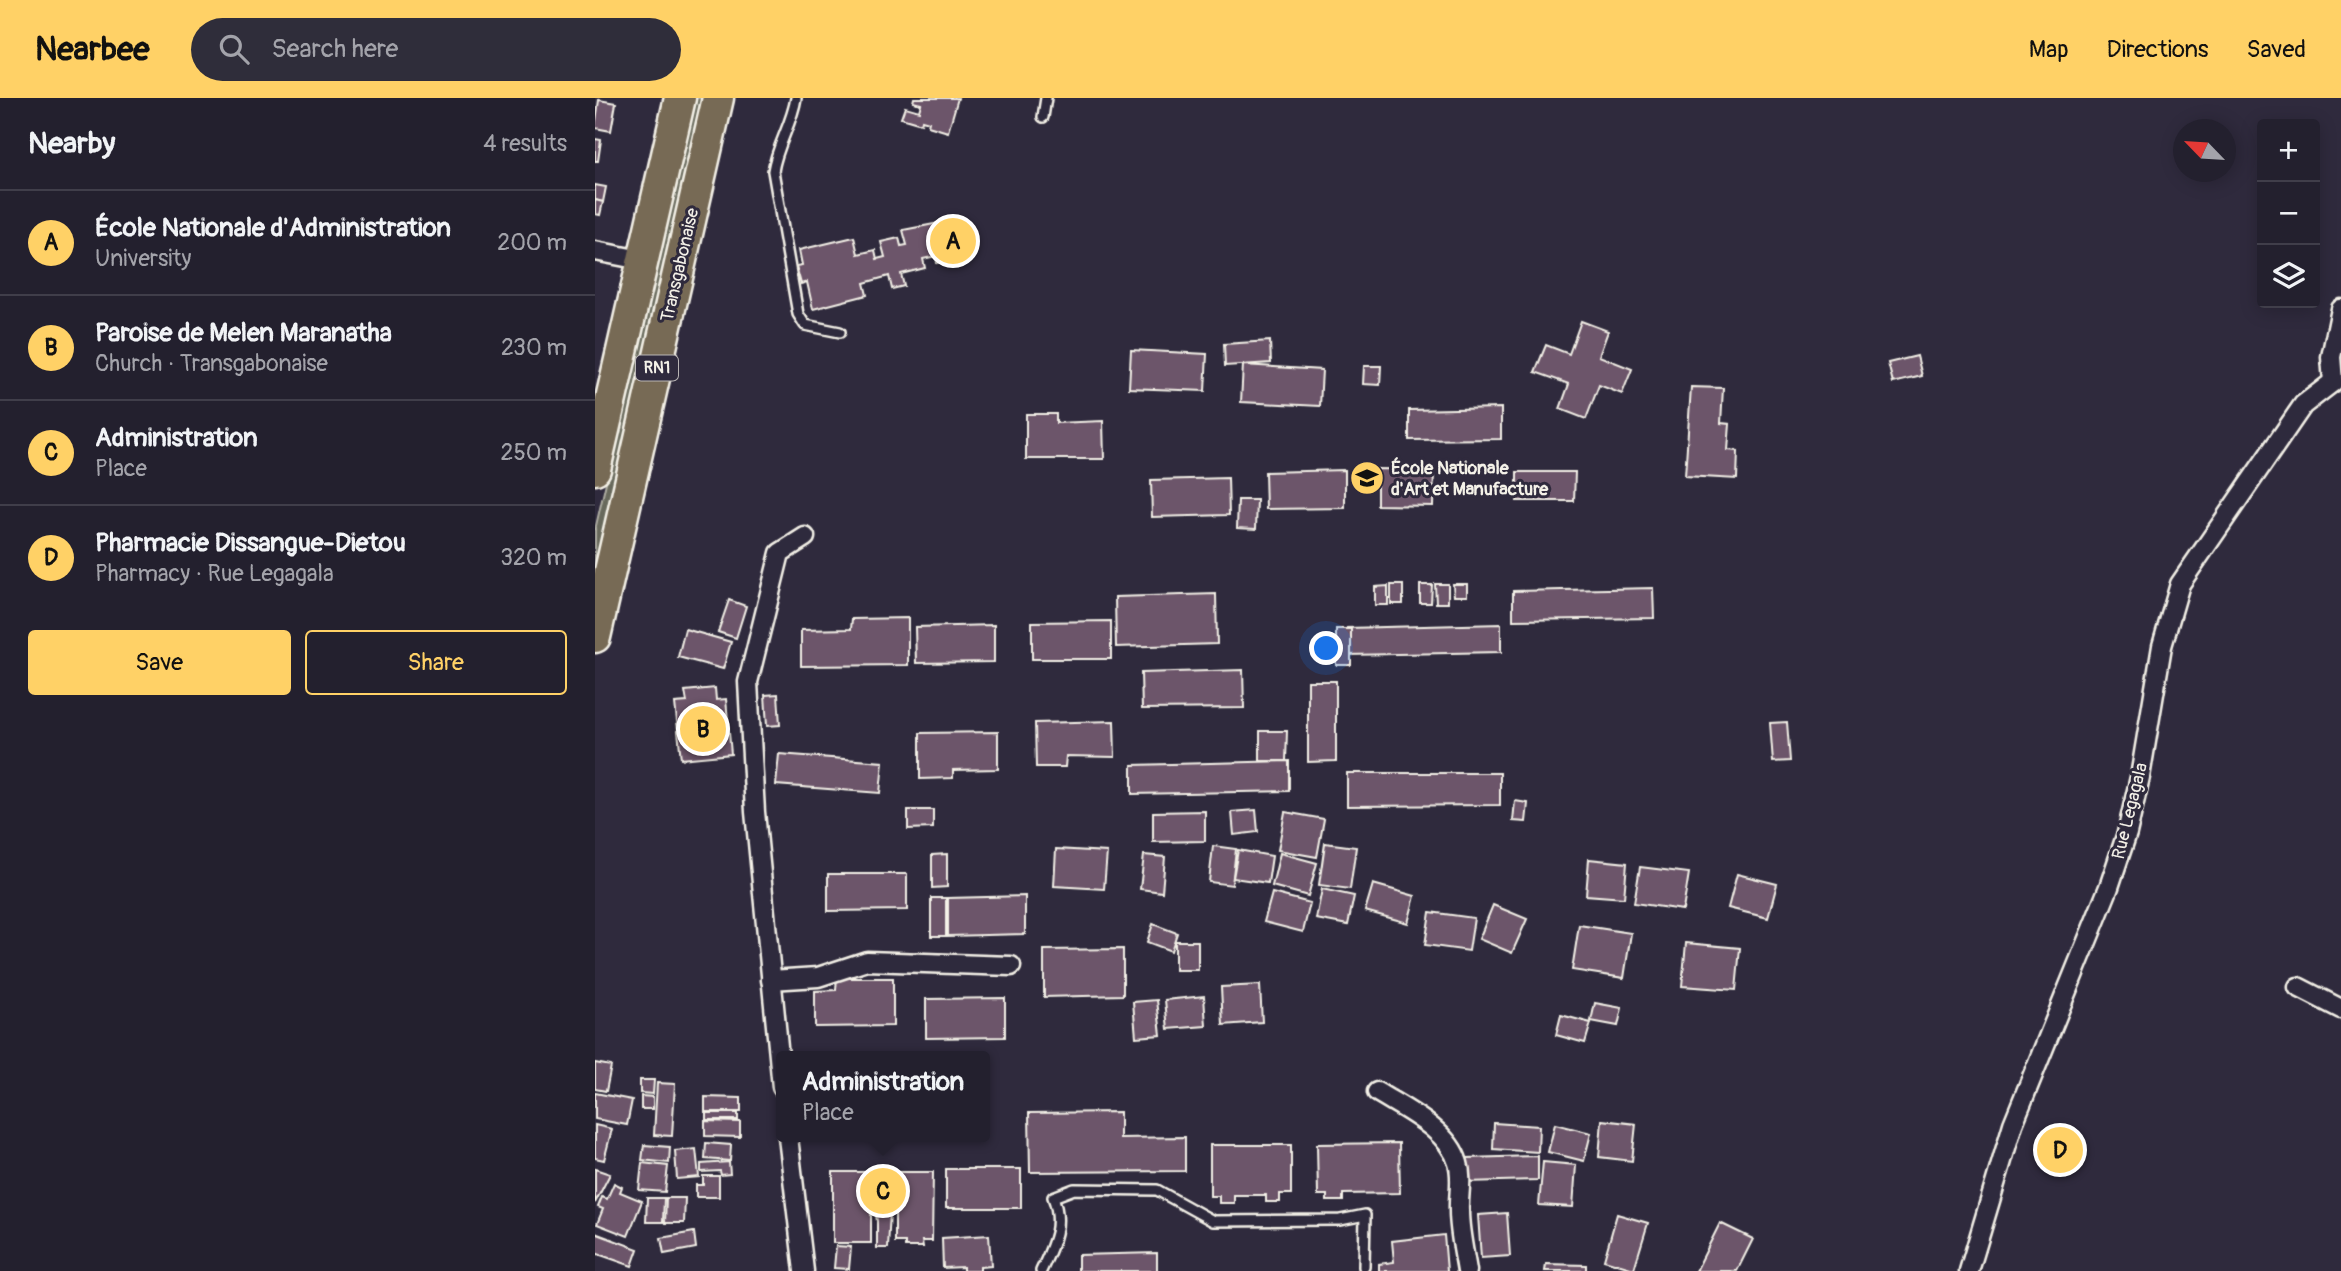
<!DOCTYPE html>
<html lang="en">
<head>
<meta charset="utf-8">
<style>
  :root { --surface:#23202e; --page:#2f2d3a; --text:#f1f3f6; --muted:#a3a3aa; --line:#403e4a; --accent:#ffd166 }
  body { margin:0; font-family:Pangolin,sans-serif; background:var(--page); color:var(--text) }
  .controls { position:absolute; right:21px; top:21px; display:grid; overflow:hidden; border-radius:7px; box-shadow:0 4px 18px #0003 }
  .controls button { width:63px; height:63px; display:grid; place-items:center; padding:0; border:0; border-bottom:2px solid var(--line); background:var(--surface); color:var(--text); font:35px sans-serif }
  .compass { position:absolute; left:1578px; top:21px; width:63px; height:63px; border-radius:50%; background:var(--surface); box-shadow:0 4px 18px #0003; rotate:295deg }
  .you { position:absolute; left:732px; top:551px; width:24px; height:24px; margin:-18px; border:5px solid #fff; border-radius:50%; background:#1a73e8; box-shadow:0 0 0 10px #1a73e833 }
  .badge { display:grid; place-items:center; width:46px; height:46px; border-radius:50%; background:var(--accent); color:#111; font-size:23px; font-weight:700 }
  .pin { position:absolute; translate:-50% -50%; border:4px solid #fff; box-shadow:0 2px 7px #0006 }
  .popup { position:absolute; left:181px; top:953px; width:214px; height:91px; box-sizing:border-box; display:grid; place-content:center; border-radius:7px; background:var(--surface); filter:drop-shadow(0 2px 5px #0005); font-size:23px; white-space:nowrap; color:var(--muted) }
  .popup b { font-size:26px; color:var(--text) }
  .popup::after { content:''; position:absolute; left:50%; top:100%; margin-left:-14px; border:14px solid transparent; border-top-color:var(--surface) }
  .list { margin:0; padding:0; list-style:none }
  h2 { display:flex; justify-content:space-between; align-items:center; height:91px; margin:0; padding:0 28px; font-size:30px }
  h2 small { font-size:23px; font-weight:400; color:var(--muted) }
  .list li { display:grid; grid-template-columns:46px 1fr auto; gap:21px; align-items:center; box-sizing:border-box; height:105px; padding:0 28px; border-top:2px solid var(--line) }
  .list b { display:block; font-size:26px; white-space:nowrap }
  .list p { margin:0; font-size:23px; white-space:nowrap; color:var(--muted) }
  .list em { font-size:23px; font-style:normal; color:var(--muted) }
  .actions { display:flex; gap:14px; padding:21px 28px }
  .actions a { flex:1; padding:16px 0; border:2px solid var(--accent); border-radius:7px; text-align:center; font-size:24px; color:var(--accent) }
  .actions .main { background:var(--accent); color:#111 }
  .icon { flex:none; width:38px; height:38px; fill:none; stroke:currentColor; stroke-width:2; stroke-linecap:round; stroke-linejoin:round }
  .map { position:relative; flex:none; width:1746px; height:1173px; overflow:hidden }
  header { display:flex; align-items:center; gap:42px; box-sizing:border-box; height:98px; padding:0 35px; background:var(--accent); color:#111 }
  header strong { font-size:33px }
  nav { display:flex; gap:38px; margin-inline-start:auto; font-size:24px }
  .search { width:490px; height:63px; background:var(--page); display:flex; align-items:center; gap:18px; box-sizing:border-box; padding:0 24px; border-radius:38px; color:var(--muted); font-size:26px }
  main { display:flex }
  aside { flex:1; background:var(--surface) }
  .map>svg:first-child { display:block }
  .green { fill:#67695b; stroke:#aeada2; stroke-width:2 }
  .building { fill:#6c556a; stroke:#f4f1e8; stroke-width:2 }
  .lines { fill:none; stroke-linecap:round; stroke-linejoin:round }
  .service-casing { stroke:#f4f1e8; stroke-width:14 }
  .minor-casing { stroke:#f4f1e8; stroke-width:23 }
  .trunk-casing { stroke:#f4f1e8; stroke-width:35 }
  .service { stroke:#2f2a3d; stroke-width:9 }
  .minor { stroke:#2f2a3d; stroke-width:18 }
  .trunk { stroke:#776a54; stroke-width:30 }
  .labels { text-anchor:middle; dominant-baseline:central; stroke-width:6; stroke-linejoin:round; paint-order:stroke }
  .shield { fill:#2f2a3d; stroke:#b9b5b5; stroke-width:2 }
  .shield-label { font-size:16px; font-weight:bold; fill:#f4f1e8 }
  .street-label { font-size:18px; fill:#f4f1e8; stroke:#2f2a3d }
  .poi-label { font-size:18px; font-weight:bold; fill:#f4f1e8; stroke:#2f2a3d; text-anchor:start }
</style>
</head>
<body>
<header>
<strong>Nearbee</strong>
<div class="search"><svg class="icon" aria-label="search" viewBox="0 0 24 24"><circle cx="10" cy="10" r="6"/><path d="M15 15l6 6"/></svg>Search here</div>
<nav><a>Map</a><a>Directions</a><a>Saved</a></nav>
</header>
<main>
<aside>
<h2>Nearby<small>4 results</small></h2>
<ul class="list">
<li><span class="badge">A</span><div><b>École Nationale d'Administration</b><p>University</p></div><em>200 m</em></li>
<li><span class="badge">B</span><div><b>Paroise de Melen Maranatha</b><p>Church · Transgabonaise</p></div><em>230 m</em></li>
<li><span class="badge">C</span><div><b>Administration</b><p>Place</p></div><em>250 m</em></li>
<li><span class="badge">D</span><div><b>Pharmacie Dissangue-Dietou</b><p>Pharmacy · Rue Legagala</p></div><em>320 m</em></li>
</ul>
<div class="actions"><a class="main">Save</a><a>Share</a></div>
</aside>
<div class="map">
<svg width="1746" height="1173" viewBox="0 0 1746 1173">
  <rect width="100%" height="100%" fill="#2f2a3d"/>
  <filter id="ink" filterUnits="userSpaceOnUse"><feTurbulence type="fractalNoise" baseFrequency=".0143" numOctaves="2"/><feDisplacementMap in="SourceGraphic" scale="14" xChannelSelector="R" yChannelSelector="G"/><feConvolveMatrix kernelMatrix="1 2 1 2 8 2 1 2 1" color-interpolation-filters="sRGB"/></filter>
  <g filter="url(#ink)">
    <path class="green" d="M 100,0 L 111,0 L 0,483 L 0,432 Z"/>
    <g class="building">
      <path d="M 319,0 L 363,0 L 353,34 L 333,28 L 334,24 L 327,22 L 326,26 L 306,20 L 310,9 L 324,13 L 326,6 L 318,4 Z"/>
      <path d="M 4,2 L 21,5 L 16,33 L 0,30 Z"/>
      <path d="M 0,41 L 6,42 L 3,63 L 0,63 Z"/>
      <path d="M 0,87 L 11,89 L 8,104 L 0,102 Z"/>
      <path d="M 0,102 L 8,104 L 5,117 L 0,116 Z"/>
      <path d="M 355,123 L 357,135 L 343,139 L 344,144 L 359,141 L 363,159 L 342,165 L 341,158 L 328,161 L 330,170 L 306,176 L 309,188 L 297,191 L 294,178 L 269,185 L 272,197 L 218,211 L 212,184 L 206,186 L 201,168 L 207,167 L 204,152 L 259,139 L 263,156 L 280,152 L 282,161 L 290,159 L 286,144 L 304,140 L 306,148 L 312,147 L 308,132 Z"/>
      <path d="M 986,223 L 1013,233 L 1004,258 L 1037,271 L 1027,296 L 1004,287 L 991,321 L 965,311 L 974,286 L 940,274 L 951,247 L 974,256 Z"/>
      <path d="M 675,243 L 676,265 L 630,268 L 629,246 Z"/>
      <path d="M 536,252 L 612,256 L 610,293 L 534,290 Z"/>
      <path d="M 1322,258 L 1327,278 L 1298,285 L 1293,265 Z"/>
      <path d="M 648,267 L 727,272 L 725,308 L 646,304 Z"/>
      <path d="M 769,268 L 786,268 L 785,287 L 768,286 Z"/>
      <path d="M 1096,289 L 1128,290 L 1126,325 L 1135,326 L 1133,352 L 1143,353 L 1142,381 L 1090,378 Z"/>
      <path d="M 906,310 L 906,341 L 814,342 L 814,312 Z"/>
      <path d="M 431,316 L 461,316 L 461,325 L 508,323 L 509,361 L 431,361 Z"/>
      <path d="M 782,371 L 839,372 L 838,408 L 782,407 Z"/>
      <path d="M 750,372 L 750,410 L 671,411 L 670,374 Z"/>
      <path d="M 922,374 L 980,374 L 979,403 L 922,403 Z"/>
      <path d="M 633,380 L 634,417 L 557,419 L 556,382 Z"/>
      <path d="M 643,402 L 662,402 L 661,431 L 642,430 Z"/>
      <path d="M 840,486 L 853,486 L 853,505 L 841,505 Z"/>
      <path d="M 858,486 L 872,486 L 872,498 L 859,498 Z"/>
      <rect x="796" y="487" width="12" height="19"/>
      <path d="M 825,487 L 837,487 L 836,505 L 825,505 Z"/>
      <path d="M 793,488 L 793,507 L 780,507 L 780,489 Z"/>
      <path d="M 1058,490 L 1059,520 L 918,522 L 918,493 Z"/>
      <path d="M 621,496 L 622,546 L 521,549 L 520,499 Z"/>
      <path d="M 134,502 L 151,508 L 141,540 L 123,534 Z"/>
      <path d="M 313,520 L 313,567 L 206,568 L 206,532 L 256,531 L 257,521 Z"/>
      <path d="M 516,523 L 516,561 L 437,561 L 437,524 Z"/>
      <path d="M 906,526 L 906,554 L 752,557 L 752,530 Z"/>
      <path d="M 399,527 L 399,564 L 321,565 L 320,529 Z"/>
      <path d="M 90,531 L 136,544 L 128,571 L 83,559 Z"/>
      <rect x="741" y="531" width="15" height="36"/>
      <path d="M 648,572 L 649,610 L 547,611 L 546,575 Z"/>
      <path d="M 713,583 L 741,583 L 741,663 L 713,664 Z"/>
      <path d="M 120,590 L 121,602 L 131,601 L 136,656 L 86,661 L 80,605 L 92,604 L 90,593 Z"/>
      <path d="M 183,596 L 185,627 L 172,628 L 170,597 Z"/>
      <path d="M 519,623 L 520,659 L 471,658 L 470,669 L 441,669 L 440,625 Z"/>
      <path d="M 1192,624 L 1195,663 L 1178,664 L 1175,625 Z"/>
      <path d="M 665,633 L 692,633 L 691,663 L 665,663 Z"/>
      <path d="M 403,634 L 403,671 L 358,672 L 358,680 L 325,681 L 325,635 Z"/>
      <path d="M 184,656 L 288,664 L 285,695 L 181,687 Z"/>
      <path d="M 694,663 L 694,693 L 537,696 L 537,667 Z"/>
      <path d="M 752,675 L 905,675 L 905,707 L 752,708 Z"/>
      <path d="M 920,703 L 933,705 L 931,724 L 918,723 Z"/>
      <path d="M 313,712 L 338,712 L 338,730 L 313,731 Z"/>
      <path d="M 661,712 L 663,734 L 639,737 L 637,714 Z"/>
      <path d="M 610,713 L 610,743 L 558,744 L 558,714 Z"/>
      <path d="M 690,714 L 729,721 L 722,759 L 683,752 Z"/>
      <path d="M 730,745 L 761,749 L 755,791 L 724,787 Z"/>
      <path d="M 618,748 L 641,751 L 637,787 L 614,784 Z"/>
      <path d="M 461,751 L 512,754 L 509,791 L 459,788 Z"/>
      <path d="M 643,752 L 677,758 L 673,785 L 638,780 Z"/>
      <path d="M 685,755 L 722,765 L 713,798 L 677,788 Z"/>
      <path d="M 352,756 L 352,789 L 337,790 L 337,757 Z"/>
      <path d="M 549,757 L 570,759 L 567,794 L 545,791 Z"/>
      <path d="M 994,761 L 1032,765 L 1029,800 L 991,797 Z"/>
      <path d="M 1045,769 L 1094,775 L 1088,812 L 1039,805 Z"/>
      <path d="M 233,776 L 312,776 L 312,812 L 233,813 Z"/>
      <path d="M 1142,776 L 1182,786 L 1173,820 L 1133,810 Z"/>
      <path d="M 778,786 L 820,798 L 813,825 L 770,813 Z"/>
      <path d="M 727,791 L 759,798 L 753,827 L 721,821 Z"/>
      <path d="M 677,795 L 715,805 L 708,834 L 669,824 Z"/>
      <path d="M 430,798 L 430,836 L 353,838 L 353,800 Z"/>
      <rect x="336" y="800" width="15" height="38"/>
      <path d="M 898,807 L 932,821 L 917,855 L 884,841 Z"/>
      <path d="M 835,814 L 879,820 L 874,853 L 830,847 Z"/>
      <path d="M 558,826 L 582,835 L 576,853 L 552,844 Z"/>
      <path d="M 984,827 L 1036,835 L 1029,880 L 977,872 Z"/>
      <rect x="580" y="843" width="23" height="29"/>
      <path d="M 1091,845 L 1145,850 L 1141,892 L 1087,888 Z"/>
      <path d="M 528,851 L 528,897 L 449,899 L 449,852 Z"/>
      <path d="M 242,880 L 298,880 L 298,928 L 220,929 L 220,893 L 241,892 Z"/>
      <path d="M 665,887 L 667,924 L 628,927 L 626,889 Z"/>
      <path d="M 609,898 L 611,928 L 573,931 L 570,902 Z"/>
      <path d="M 410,900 L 410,939 L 331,940 L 331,901 Z"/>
      <path d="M 562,902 L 566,937 L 541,939 L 538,904 Z"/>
      <path d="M 1000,905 L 1027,910 L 1023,928 L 996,923 Z"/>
      <path d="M 966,917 L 996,925 L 990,945 L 961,937 Z"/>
      <path d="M 0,965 L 16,968 L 11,993 L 0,991 Z"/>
      <path d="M 45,982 L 59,982 L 58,996 L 45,995 Z"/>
      <path d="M 62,985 L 80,986 L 77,1038 L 59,1037 Z"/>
      <path d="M 0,995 L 37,1002 L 32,1027 L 0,1021 Z"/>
      <path d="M 46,998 L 58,999 L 58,1011 L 46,1011 Z"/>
      <path d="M 110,999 L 146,1000 L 146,1014 L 110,1014 Z"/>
      <path d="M 525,1014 L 525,1040 L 590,1039 L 590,1073 L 435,1074 L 434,1015 Z"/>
      <rect x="111" y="1015" width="32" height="7"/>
      <path d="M 1007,1022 L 1041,1026 L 1037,1063 L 1004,1059 Z"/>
      <path d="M 110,1023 L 145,1024 L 145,1039 L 110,1038 Z"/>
      <path d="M 899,1025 L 944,1028 L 943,1054 L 898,1051 Z"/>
      <path d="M 960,1026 L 996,1035 L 989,1063 L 953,1054 Z"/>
      <path d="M 0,1027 L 17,1031 L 9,1062 L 0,1060 Z"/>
      <path d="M 111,1045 L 136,1047 L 135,1063 L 110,1061 Z"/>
      <path d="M 804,1045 L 805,1095 L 748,1096 L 748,1103 L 732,1103 L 732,1097 L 723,1097 L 722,1046 Z"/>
      <path d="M 49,1047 L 75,1049 L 74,1065 L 47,1062 Z"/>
      <path d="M 615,1047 L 696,1047 L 696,1096 L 685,1096 L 685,1104 L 671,1104 L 671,1097 L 639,1097 L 639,1105 L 624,1105 L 624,1098 L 615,1098 Z"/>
      <path d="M 101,1051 L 104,1079 L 82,1081 L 80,1053 Z"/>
      <path d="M 943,1058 L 943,1082 L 872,1084 L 872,1060 Z"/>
      <path d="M 134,1064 L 135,1076 L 126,1077 L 125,1073 L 106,1074 L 106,1066 Z"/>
      <path d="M 948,1064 L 981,1067 L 978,1109 L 944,1107 Z"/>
      <path d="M 47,1065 L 73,1068 L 70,1094 L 44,1092 Z"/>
      <path d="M 0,1071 L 15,1076 L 0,1105 Z"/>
      <rect x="351" y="1071" width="75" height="39"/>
      <path d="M 238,1074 L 338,1074 L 337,1143 L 327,1143 L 328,1149 L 310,1149 L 310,1144 L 300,1144 L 300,1113 L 295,1113 L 293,1150 L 282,1150 L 282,1123 L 280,1112 L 276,1112 L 276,1145 L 238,1145 Z"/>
      <path d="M 108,1078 L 124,1078 L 124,1099 L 101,1099 L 101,1087 L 108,1087 Z"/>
      <path d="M 19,1085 L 27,1089 L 25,1094 L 47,1103 L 33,1138 L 2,1126 L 8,1111 L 3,1109 L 7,1099 L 12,1101 Z"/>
      <path d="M 52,1100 L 69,1100 L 68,1124 L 51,1124 Z"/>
      <path d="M 71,1100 L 90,1100 L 89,1125 L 70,1125 Z"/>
      <path d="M 912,1115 L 915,1158 L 886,1160 L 883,1117 Z"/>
      <path d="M 1022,1116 L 1053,1125 L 1039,1171 L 1009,1162 Z"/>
      <path d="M 1125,1125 L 1158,1141 L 1142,1173 L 1101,1173 Z"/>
      <path d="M 99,1134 L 101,1150 L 69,1156 L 66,1140 Z"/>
      <path d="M 0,1135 L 43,1151 L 37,1168 L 0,1155 Z"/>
      <path d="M 394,1137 L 396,1168 L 385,1169 L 385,1173 L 368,1173 L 368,1169 L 348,1170 L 347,1140 Z"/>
      <path d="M 849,1137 L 852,1173 L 784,1173 L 784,1166 L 799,1164 L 797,1143 Z"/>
      <path d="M 241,1148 L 256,1149 L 254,1171 L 239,1170 Z"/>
      <path d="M 562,1155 L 562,1173 L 483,1173 L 483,1157 Z"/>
      <path d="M 951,1166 L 991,1167 L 991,1173 L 950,1173 Z"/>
    </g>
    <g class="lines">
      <g class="service-casing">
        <g id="service">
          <path d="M 201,0 C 197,26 182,47 178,73 L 203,216 L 210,227 L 245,234"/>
          <path d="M 448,19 L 451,0"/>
          <path d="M 446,1173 C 458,1147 469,1127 458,1099 L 479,1091 L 562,1092 L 618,1123 L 745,1122 L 770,1117 L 769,1169"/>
        </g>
      </g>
      <g class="minor-casing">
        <g id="minor">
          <path d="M 0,153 L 46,162"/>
          <path d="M 1738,284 L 1736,259 L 1746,211"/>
          <path d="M 176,882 L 223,879 L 272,863 L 416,868"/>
          <path d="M 1703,889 L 1746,911"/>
          <path d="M 187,989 L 160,714 L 153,584 L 185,455 L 210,439"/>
          <path d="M 782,994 C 809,1011 853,1031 863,1065 C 868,1081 863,1097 864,1113 C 864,1133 869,1154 872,1173"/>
          <path d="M 193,1039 L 209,1173"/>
          <path d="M 1374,1173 L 1418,1026 L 1514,789 L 1532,735 L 1545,679 L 1567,548 L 1585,486 L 1708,307 L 1738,284"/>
        </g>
      </g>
      <g class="trunk-casing">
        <g id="trunk">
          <path d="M 0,371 L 85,0"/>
          <path d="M 0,539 L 123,0"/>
        </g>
      </g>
      <use href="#service" class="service"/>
      <use href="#minor" class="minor"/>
      <use href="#trunk" class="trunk"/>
    </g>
  </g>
  <defs>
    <g id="university-disc" transform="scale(1.75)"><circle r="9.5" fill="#ffd166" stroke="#2f2a3d"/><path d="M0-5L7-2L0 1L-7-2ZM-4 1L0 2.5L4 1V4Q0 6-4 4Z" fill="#111"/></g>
  </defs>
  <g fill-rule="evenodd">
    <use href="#university-disc" x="772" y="380"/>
  </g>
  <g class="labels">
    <rect class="shield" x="41" y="257.5" width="42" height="25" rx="5"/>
    <g class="shield-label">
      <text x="62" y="270">RN1</text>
    </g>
    <g class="street-label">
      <text transform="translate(85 167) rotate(-77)">Transgabonaise</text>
      <text transform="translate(1535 713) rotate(-76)">Rue Legagala</text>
    </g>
    <g class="poi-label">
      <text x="796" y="370">École Nationale<tspan x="796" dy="21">d'Art et Manufacture</tspan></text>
    </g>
  </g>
</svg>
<div class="controls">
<button>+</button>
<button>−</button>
<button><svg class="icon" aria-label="layers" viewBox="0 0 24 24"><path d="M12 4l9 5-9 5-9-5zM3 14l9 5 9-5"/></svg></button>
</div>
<svg class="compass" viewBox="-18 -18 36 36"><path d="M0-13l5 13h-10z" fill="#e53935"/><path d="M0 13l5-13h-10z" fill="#a3a3aa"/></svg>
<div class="you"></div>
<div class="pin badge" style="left:358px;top:143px">A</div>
<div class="pin badge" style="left:108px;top:631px">B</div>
<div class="pin badge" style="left:288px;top:1093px">C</div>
<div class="popup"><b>Administration</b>Place</div>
<div class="pin badge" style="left:1465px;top:1052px">D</div>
</div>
</main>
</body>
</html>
